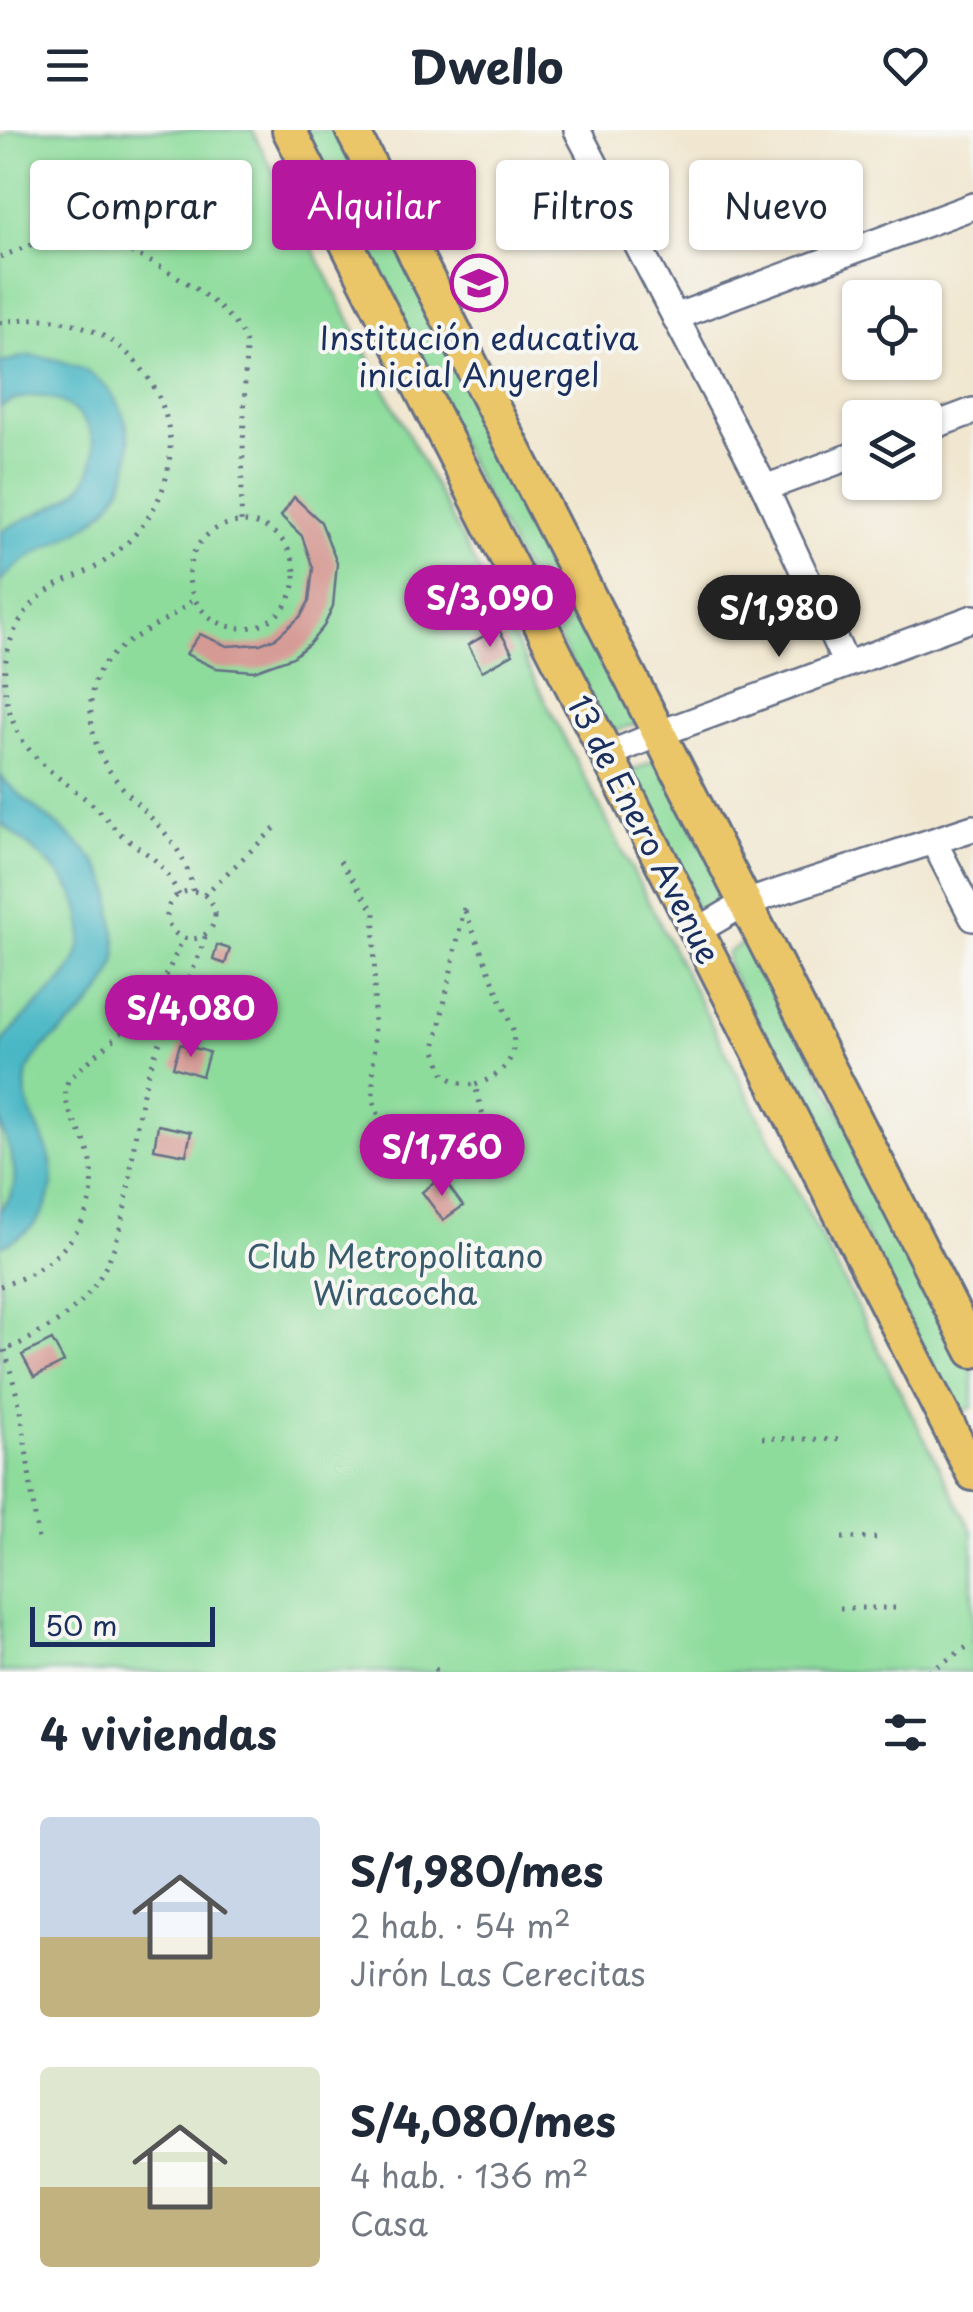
<!DOCTYPE html>
<html lang="es">
<meta charset="utf-8">
<style>
:root{--surface:#fff;--page:#f2f2f3;--text:#1f2937;--muted:#747a83;--accent:#b5179e}
body{margin:0;font-family:"Playpen Sans",sans-serif;background:var(--page);color:var(--text);height:100vh;display:flex;flex-direction:column;font-size:38px;white-space:nowrap}
*{box-sizing:border-box;margin:0}
p{font-size:32px;color:var(--muted)}
.icon{flex:none;width:55px;height:55px;fill:none;stroke:currentColor;stroke-width:2;stroke-linecap:round;stroke-linejoin:round}
.map{position:relative;height:1542px;overflow:hidden}
.drawer{display:flex;flex-direction:column;background:var(--surface);flex:1}
.drawer>*{flex:none}
.hud{position:absolute;left:30px;top:30px;width:915px;height:90px;display:flex;gap:20px}
.controls{position:absolute;left:842px;top:150px;display:grid;gap:20px}
.controls a{display:grid;place-items:center;width:100px;height:100px;border-radius:10px;background:var(--surface);box-shadow:0 2px 8px #0004;font-size:50px}
.scale{position:absolute;left:30px;bottom:25px;width:185px;box-sizing:border-box;padding-left:10px;border:5px solid #1b2f5e;border-top:0;font-size:28px;line-height:35px;white-space:nowrap;color:#1b2f5e;-webkit-text-stroke:8px #f6f6f2;paint-order:stroke}
.price{position:absolute;translate:-50% -85px;padding:0 22px;border-radius:35px;background:var(--accent);color:#fff;font-size:32px;line-height:65px;filter:drop-shadow(0 2px 5px #0008)}
.price::after{content:'';position:absolute;left:50%;top:60px;width:30px;height:22px;margin-left:-15px;background:inherit;clip-path:polygon(0 0,100% 0,50% 100%)}
.price.on{background:#222;color:#fff}
ul{padding:0;list-style:none}
li{display:flex;align-items:center;gap:30px;height:250px;padding:0 40px}
li span{display:grid;place-items:center;flex:none;width:280px;height:200px;border-radius:10px;color:#555}
li>.icon{margin-inline-start:auto}
span .icon{width:120px;height:120px;fill:#fffc;stroke-width:1}
li b{font-size:42px}
h2{display:flex;justify-content:space-between;align-items:center;height:120px;padding:0 40px;font-size:42px}
.tag{padding:0 35px;border-radius:10px;background:var(--surface);box-shadow:0 2px 8px #0004;font-size:35px;line-height:90px}
.tag.on{background:var(--accent);color:#fff}
header{display:flex;justify-content:space-between;align-items:center;height:130px;padding:0 40px;background:var(--surface);font-size:45px;font-weight:700}
.map>svg:first-child{display:block}
</style>
<header><svg class="icon" aria-label="menu" viewBox="0 0 24 24"><path d="M4 6h16M4 12h16M4 18h16"/></svg>Dwello<svg class="icon" aria-label="heart" viewBox="0 0 24 24"><path d="M12 20l-8-8c-3-5 5-10 8-4 3-6 11-1 8 4z"/></svg></header>
<div class="map">
<svg width="973" height="1542" viewBox="0 0 973 1542">
<rect width="100%" height="100%" fill="#f6f6f2"/>
<filter id="ink" filterUnits="userSpaceOnUse"><feTurbulence type="fractalNoise" baseFrequency=".01" numOctaves="2"/><feDisplacementMap in="SourceGraphic" scale="20" xChannelSelector="R" yChannelSelector="G"/><feConvolveMatrix kernelMatrix="1 2 1 2 8 2 1 2 1" color-interpolation-filters="sRGB"/></filter>
<filter id="wash" filterUnits="userSpaceOnUse"><feTurbulence type="fractalNoise" baseFrequency=".0048" numOctaves="4" result="noise"/><feDisplacementMap in="SourceGraphic" scale="40" xChannelSelector="R" yChannelSelector="G"/><feGaussianBlur stdDeviation="2.25" result="paint"/><feColorMatrix in="noise" values="0 0 0 0 0 0 0 0 0 0 0 0 0 0 0 0 0 1.4 0 .05"/><feComposite in="paint" operator="in"/></filter>
<g filter="url(#wash)">
<rect width="100%" height="100%" fill="#f1e7d0"/>
<g fill="#8ddc9b" stroke="#54867c" stroke-width="2.5">
<path d="M11,0H252L973,1403V1542H0V7Z"/>
<path d="M298,0H341L642,591L617,601L606,600Z"/>
<path d="M657,629L730,768L699,786L626,644Z"/>
<path d="M754,812L973,1243V1277L964,1281L953,1278L727,834V823L741,814Z"/>
</g>
<g fill="#4ab7c5" stroke="#327392" stroke-width="2.5">
<path d="M26,226C57,226 96,239 113,266C144,314 130,369 82,398C50,418 28,422 0,452V403C26,383 68,379 86,350C118,295 50,243 0,277V233Z"/>
<path d="M0,645C30,682 97,713 110,759C112,768 112,780 113,789C114,801 118,816 116,827C111,857 86,882 64,900C48,913 31,926 26,947C21,971 39,997 47,1019C63,1061 41,1102 0,1116V1079C27,1056 10,1023 1,995C0,982 0,933 0,919C2,912 8,905 13,900C41,866 84,847 82,796C81,749 31,720 0,692Z"/>
</g>
<g id="blocks">
<g fill="#d59a94">
<path d="M294,367L321,392L337,433L333,476L324,496L310,513L293,527L254,541L215,538L186,524L200,504L227,516L260,514L276,508L301,486L309,471L313,438L302,406L281,386Z"/>
<path d="M498,498L513,524L482,541L468,515Z"/>
<path d="M217,815L230,819L225,834L213,830Z"/>
<path d="M180,914L209,922L202,946L173,937Z"/>
<path d="M158,995L191,1002L186,1025L154,1019Z"/>
<path d="M442,1047L463,1076L443,1090L422,1062Z"/>
<path d="M52,1210L64,1232L34,1247L22,1225Z"/>
</g>
</g>
</g>
<g filter="url(#ink)">
<use href="#blocks" fill-opacity="0" stroke="#666f86" stroke-width="2.5"/>
<g fill="none" stroke-linecap="round" stroke-linejoin="round">
<g stroke="#666f86" stroke-width="30">
<g id="minor">
<path d="M577,0L765,358L846,534"/>
<path d="M675,187L973,76"/>
<path d="M925,299L973,281"/>
<path d="M765,358L860,323"/>
<path d="M607,625L658,604L973,488"/>
<path d="M934,712L973,788"/>
<path d="M697,801L745,773L973,698"/>
</g>
</g>
<g stroke="#666f86" stroke-width="38">
<g id="major">
<path d="M289,0L973,1344"/>
<path d="M352,0L973,1221"/>
</g>
</g>
<g stroke="#666f86" stroke-width="5" stroke-dasharray="2.5 8" stroke-linecap="butt">
<path d="M0,127C24,118 49,106 75,107C121,108 233,169 246,214L241,392"/>
<path d="M0,193C34,185 72,188 103,206C134,223 157,253 166,287C182,347 149,403 99,435C82,445 61,451 45,463C16,484 2,522 5,556C11,619 47,638 91,673C103,683 111,696 123,706C154,731 159,726 179,765"/>
<circle cx="242" cy="445" r="53"/>
<path d="M340,731L375,783L373,969L400,1048"/>
<path d="M193,761C180,680 86,666 91,572C92,554 98,538 112,525C136,502 169,492 194,469"/>
<circle cx="191" cy="785" r="24"/>
<path d="M204,765L275,698"/>
<path d="M464,778L435,918L445,946L459,953L475,955L488,1003"/>
<path d="M465,781L513,900C517,931 503,945 475,955"/>
<path d="M0,1156C58,1140 106,1086 89,1023C82,999 58,976 68,951C87,931 109,915 128,896C153,871 170,840 183,808"/>
<path d="M5,1220L21,1281L38,1410"/>
<path d="M0,1221C19,1216 38,1204 54,1194C145,1134 120,1027 150,938C166,892 192,851 206,804"/>
<path d="M762,1308L844,1310"/>
<path d="M842,1408H878"/>
<path d="M840,1478H903"/>
<path d="M435,1539L440,1542"/>
<path d="M929,1542L973,1513"/>
</g>
<use href="#minor" stroke="#fff" stroke-width="25"/>
<use href="#major" stroke="#ebc669" stroke-width="32"/>
</g>
</g>
<defs>
<g id="school-ring" transform="scale(2.875)"><circle r="9.5" fill="#f6f6f2" stroke="#b5179e" stroke-width="1.5"/><path d="M0-5L7-2L0 1L-7-2ZM-4 1L0 2.5L4 1V4Q0 6-4 4Z" fill="#b5179e"/></g>
</defs>
<g fill-rule="evenodd">
<use href="#school-ring" x="479" y="153"/>
</g>
<g text-anchor="middle" dominant-baseline="central" stroke-width="8" stroke-linejoin="round" paint-order="stroke">
<g font-size="32" fill="#1b2f5e" stroke="#f6f6f2">
<text x="479" y="207">Institución educativa<tspan x="479" dy="37">inicial Anyergel</tspan></text>
</g>
<g font-size="32" fill="#1b2f5e" stroke="#f6f6f2">
<text transform="translate(645 699) rotate(63)">13 de Enero Avenue</text>
</g>
<g font-size="32" fill="#385a6d" stroke="#f6f6f2">
<text x="395" y="1125">Club Metropolitano<tspan x="395" dy="37">Wiracocha</tspan></text>
</g>
</g>
</svg>
<div class="controls">
<a><svg class="icon" aria-label="locate" viewBox="0 0 24 24"><circle cx="12" cy="12" r="6"/><path d="M12 2v4M12 18v4M2 12h4M18 12h4"/></svg></a>
<a><svg class="icon" aria-label="layers" viewBox="0 0 24 24"><path d="M12 4l9 5-9 5-9-5zM3 14l9 5 9-5"/></svg></a>
</div>
<div class="scale">50 m</div>
<b class="price" style="left:490px;top:520px">S/3,090</b>
<b class="price on" style="left:779px;top:530px">S/1,980</b>
<b class="price" style="left:191px;top:930px">S/4,080</b>
<b class="price" style="left:442px;top:1069px">S/1,760</b>
<div class="hud">
<a class="tag">Comprar</a>
<a class="tag on">Alquilar</a>
<a class="tag">Filtros</a>
<a class="tag">Nuevo</a>
</div>
</div>
<section class="drawer">
<h2>4 viviendas<svg class="icon" aria-label="filters" viewBox="0 0 24 24"><path d="M4 7h16M4 17h16"/><circle cx="9" cy="7" r="2"/><circle cx="15" cy="17" r="2"/></svg></h2>
<ul>
<li><span style="background:linear-gradient(#c9d6e8 60%,#c2b280 0)"><svg class="icon" aria-label="home" viewBox="0 0 24 24"><path d="M3 11l9-7 9 7M6 9v11h12V9"/></svg></span><div><b>S/1,980/mes</b><p>2 hab. · 54 m²</p><p>Jirón Las Cerecitas</p></div></li>
<li><span style="background:linear-gradient(#dfe7d0 60%,#c2b280 0)"><svg class="icon" aria-label="home" viewBox="0 0 24 24"><path d="M3 11l9-7 9 7M6 9v11h12V9"/></svg></span><div><b>S/4,080/mes</b><p>4 hab. · 136 m²</p><p>Casa</p></div></li>
</ul>
</section>
